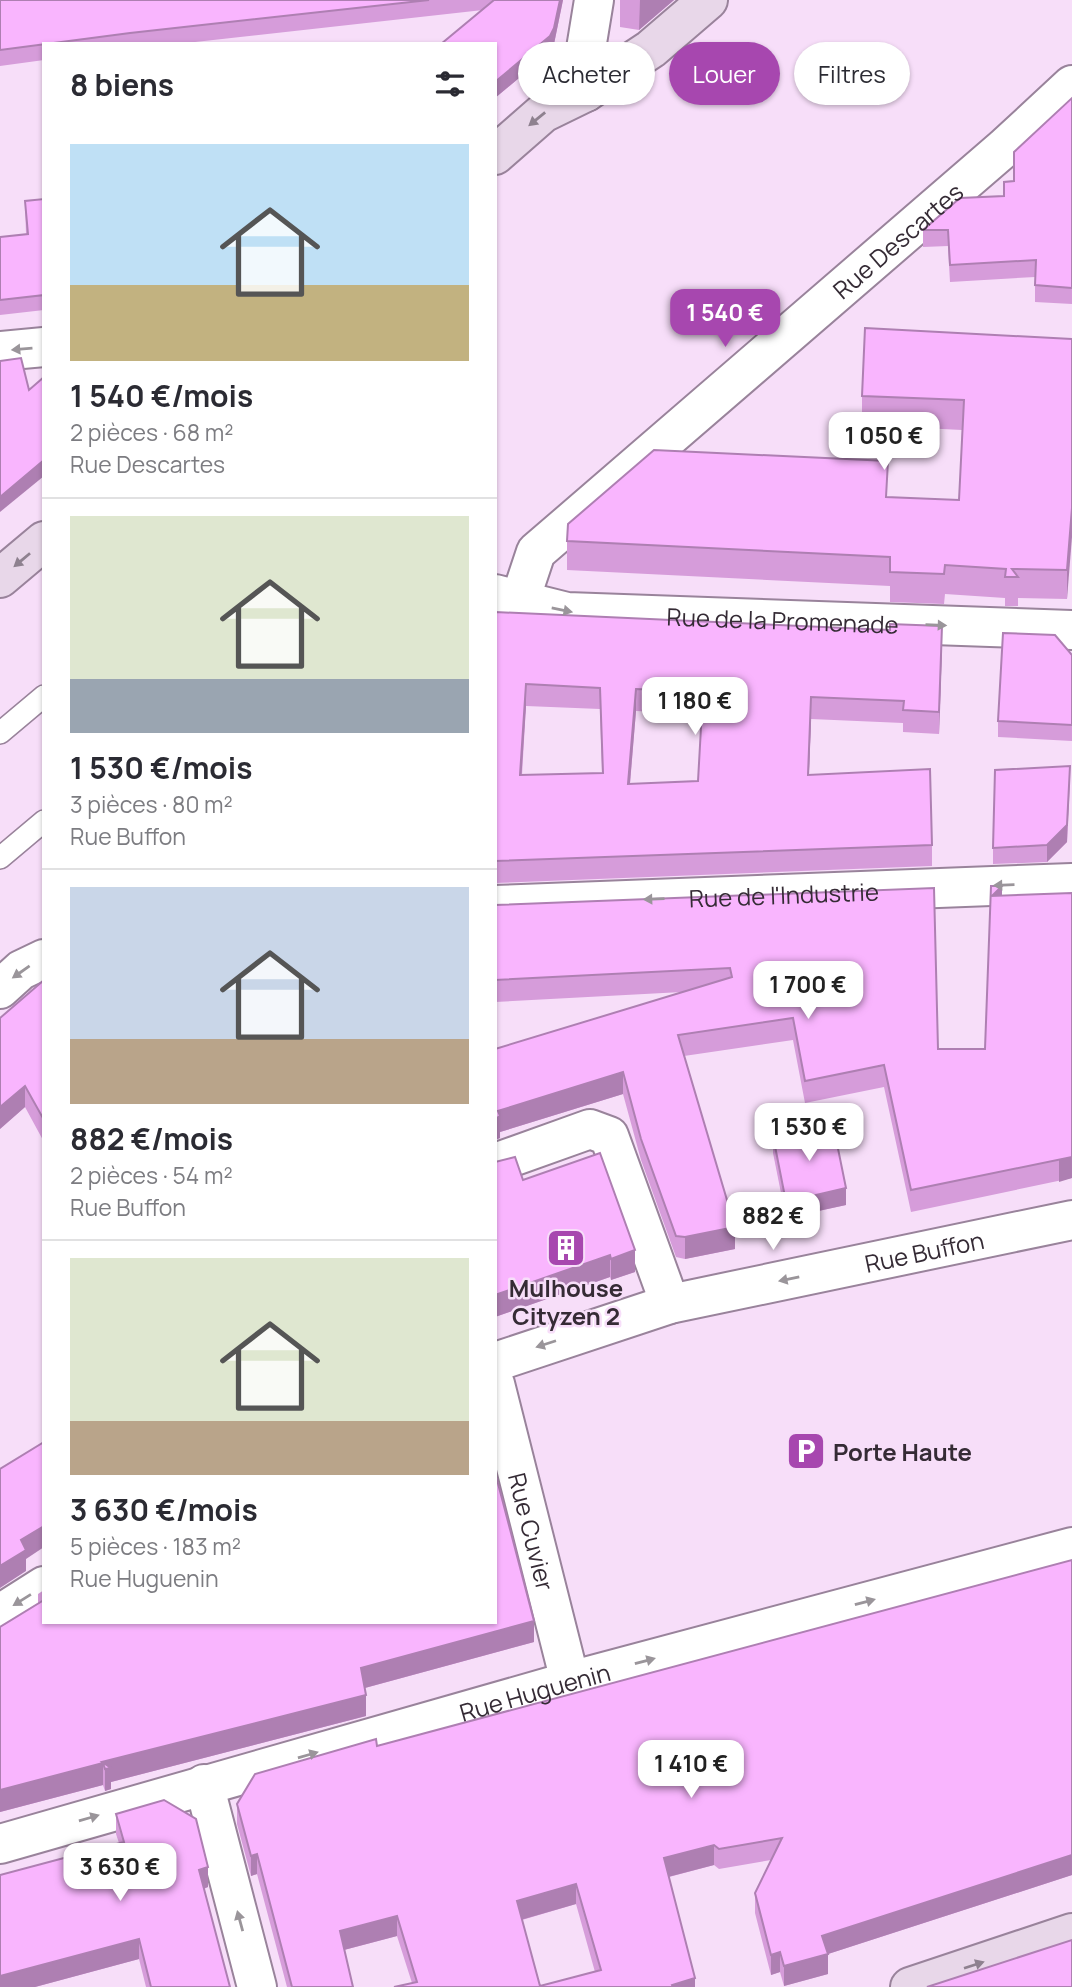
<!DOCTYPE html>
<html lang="fr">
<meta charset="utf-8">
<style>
:root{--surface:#fff;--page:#f2f2f3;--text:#2b2b33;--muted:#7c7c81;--line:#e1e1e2;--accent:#a747af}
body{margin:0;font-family:Manrope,sans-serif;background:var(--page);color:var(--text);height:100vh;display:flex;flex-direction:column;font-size:26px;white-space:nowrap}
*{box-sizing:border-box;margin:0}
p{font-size:23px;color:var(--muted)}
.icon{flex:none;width:38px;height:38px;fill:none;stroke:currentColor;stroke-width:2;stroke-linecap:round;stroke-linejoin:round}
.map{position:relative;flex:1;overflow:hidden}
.drawer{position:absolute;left:42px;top:42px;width:455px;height:1582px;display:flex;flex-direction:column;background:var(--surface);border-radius:0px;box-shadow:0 2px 5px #0004}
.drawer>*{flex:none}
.top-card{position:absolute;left:518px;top:42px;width:448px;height:63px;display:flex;gap:14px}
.price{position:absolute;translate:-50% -60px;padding:0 16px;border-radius:14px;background:#fff;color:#222;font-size:23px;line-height:46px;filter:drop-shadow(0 2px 4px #0008)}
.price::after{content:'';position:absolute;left:50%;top:42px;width:21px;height:16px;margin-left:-10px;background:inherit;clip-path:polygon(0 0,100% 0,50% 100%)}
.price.current{background:var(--accent);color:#fff}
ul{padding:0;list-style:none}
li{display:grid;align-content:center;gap:14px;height:371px;padding:0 28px}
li+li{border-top:2px solid var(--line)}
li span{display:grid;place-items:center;height:217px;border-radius:0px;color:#555}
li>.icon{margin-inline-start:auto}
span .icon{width:126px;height:126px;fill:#fffc;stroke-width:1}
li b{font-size:30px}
h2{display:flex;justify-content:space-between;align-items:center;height:84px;padding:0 28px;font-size:30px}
.tag{padding:0 24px;border-radius:32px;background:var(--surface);box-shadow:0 2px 5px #0004;font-size:24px;line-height:63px}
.tag.current{background:var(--accent);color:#fff}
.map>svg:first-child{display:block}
</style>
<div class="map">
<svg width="1072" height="1987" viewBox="0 0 1072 1987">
<rect width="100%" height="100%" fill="#f7def9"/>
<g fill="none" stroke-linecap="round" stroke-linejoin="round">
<g stroke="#99839b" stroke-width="24">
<g id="lane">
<path d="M0,733L44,696"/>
<path d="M0,858L44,821"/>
</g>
</g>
<g stroke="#99839b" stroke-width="42">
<g id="street">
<path d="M586,92L584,61L594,0"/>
<path d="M0,351L44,347"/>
<path id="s1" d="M495,594L567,612L1072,630"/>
<path id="s2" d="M520,600L536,552L1004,148L1072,85"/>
<path id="s3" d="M495,905L1072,883"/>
<path d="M0,989L21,970L44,959"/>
<path d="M495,1163L590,1129L609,1136L670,1304"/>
<path id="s4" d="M495,1362L670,1304L1072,1220"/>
<path id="s5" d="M495,1384L570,1681"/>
<path d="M0,1614L44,1586"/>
<path d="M204,1784L257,1987"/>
<path id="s6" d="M0,1844L570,1681L1072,1547"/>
</g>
</g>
<g stroke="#99839b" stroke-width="42">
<g id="secondary">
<path d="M495,155L543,113L586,92L651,49L708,0"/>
<path d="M0,578L44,541"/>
<path d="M910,1987L1072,1933"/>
</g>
</g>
<use href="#lane" stroke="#fff" stroke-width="21"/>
<use href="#street" stroke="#fff" stroke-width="38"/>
<use href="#secondary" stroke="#e8d7e9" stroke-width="38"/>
</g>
<g fill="#d69cda" fill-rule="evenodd">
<path d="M0,0H563L554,44L550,52L495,98V44L483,10L177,44H44V60L0,66Z"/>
<path d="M620,0H674L639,30L620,27Z"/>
<path d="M1072,98V304L1035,302V277L950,282L948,246L923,247V230L1004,196Z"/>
<path d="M44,199V310L0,315V237L26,234L25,201Z"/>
<path d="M1072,339L1067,599L1018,598V606H1005V598L945,594L944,604L890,602V586L567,570V541L888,497L959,500L962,430L862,425V396Z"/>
<path d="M495,612L942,647L939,734L903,732V723L811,719L809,775L932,845V866L495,883ZM526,706L600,709L602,773L522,775ZM636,711L702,714L698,781L630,784Z"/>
<path d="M1072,655V741L998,737V721Z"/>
<path d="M1070,782L1067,842L1047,862L993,864V848Z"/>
<path d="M934,888L938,1049H985L1002,896L1072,893V1178L911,1212L884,1087L805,1103L793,1040L684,1056L735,1249L685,1259L676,1257L641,1160L623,1094L500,1132V1138L495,1140V1049L682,992L495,1002V905Z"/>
<path d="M44,980V1142L25,1107L0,1129Z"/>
<path d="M773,1136L846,1205L786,1218L773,1153Z"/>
<path d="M495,1162L523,1180L635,1272L611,1280L610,1277L495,1317Z"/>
<path d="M495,1472L534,1621V1642L365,1688L366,1695V1716L111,1782V1789L105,1791L103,1785L0,1812V1627L38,1603V1594L44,1590V1622H495Z"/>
<path d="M1072,1560V1875L828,1954V1974L784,1986L780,1972L771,1975L755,1913V1893L771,1860L719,1869L714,1865L669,1877L695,1987H394L412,1983L397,1936L344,1950L353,1987H287L257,1874L251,1876L237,1824V1804L377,1746ZM576,1904L595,1972L540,1986L522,1920Z"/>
<path d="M116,1814L208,1887L204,1889L230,1987H146L139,1959L35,1987H0L119,1843L116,1834Z"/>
</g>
<g fill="#ae7fb2">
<path d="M560,0H563L554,44L550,52L495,98V82Z"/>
<path d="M640,0H674L639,30Z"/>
<path d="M44,460V476L0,512V497Z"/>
<path d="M1072,508V537L1067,599V570Z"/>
<path d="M942,626V647L939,734V712Z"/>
<path d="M526,684V706L520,797V775Z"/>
<path d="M636,689V711L628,806V784Z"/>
<path d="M811,697V719L808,796V775Z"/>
<path d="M1070,766L1067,842L1047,862V845Z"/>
<path d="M1002,886V908L992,896Z"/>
<path d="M623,1072V1094L500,1132V1138L495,1140V1119L498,1111Z"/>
<path d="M25,1086V1107L0,1129V1107Z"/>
<path d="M1072,1157V1178L1059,1182V1160Z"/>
<path d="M846,1188V1205L786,1218V1202Z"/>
<path d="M735,1227V1249L685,1259V1237Z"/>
<path d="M635,1250V1272L611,1280V1259Z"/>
<path d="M610,1255V1277L495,1317V1295Z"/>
<path d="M44,1526V1547L26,1559V1571L0,1588V1566L21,1540Z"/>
<path d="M534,1621V1642L361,1689V1668Z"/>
<path d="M366,1695V1716L111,1782V1789L105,1791V1769L103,1763V1785L0,1812V1790L102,1762Z"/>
<path d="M714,1845V1865L664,1878V1858Z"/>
<path d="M257,1854V1874L251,1876V1856Z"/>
<path d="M1072,1855V1875L828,1954V1974L784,1986V1966L822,1936Z"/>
<path d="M208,1867V1887L199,1890V1870Z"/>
<path d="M576,1884V1904L517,1921V1901Z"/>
<path d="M397,1916V1936L340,1951V1931Z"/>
<path d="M139,1939V1959L35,1987H0V1976Z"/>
<path d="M780,1952V1972L771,1975V1955Z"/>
<path d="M695,1978V1987H672V1985Z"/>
</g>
<g fill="#f9b5fe" stroke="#ae7fb2" stroke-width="2" fill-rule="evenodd">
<path d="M0,0H429L130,33L0,50Z"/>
<path d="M494,0H560L554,28L550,36L495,82V44H441Z"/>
<path d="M1072,98V288L1035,285L1036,260L950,265L948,230H923L960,198L1004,196V182L1014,181V152Z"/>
<path d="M44,199V295L0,300V237L28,234L25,201Z"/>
<path d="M865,328L1072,339V508L1067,570L1012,569L1018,577H1005L1006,569L945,565L944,574L890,572V557L567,541L568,524L654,450L888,461L886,497L959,500L964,400L862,396Z"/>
<path d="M21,358L29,390L44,377V460L0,497V361Z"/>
<path d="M495,612L890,630V624L942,626L939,712L903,710L904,701L811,697L808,775L930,769L932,845L495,861ZM526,684L600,688L603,773L520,775ZM636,689L703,692L698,781L628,784Z"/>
<path d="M1003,633L1055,635L1072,655V725L998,721Z"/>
<path d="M1070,766L1067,825L1047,845L993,848L995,770Z"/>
<path d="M991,886H1002L992,896L1072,893V1157L911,1190L884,1065L805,1081L793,1018L678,1035L735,1227L685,1237L676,1236L641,1139L623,1072L498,1111L500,1116L495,1119V1049L732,977L730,968L495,980V905L934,888L938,1049H985Z"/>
<path d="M44,980V1120L25,1086L0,1107V1018Z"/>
<path d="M833,1124L846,1188L786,1202L773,1136Z"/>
<path d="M600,1153L635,1250L611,1259L610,1255L495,1295V1162L515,1157L523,1180Z"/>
<path d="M44,1442V1526L21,1540L26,1550L0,1566V1469Z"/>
<path d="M495,1472L534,1621L361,1668L366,1695L102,1762L111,1768L105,1769L103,1763L0,1790V1627L44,1600V1622H495Z"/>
<path d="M1072,1560V1855L822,1936L828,1954L784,1966L780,1952L771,1955L755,1893L782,1838L719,1849L714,1845L664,1858L695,1978L672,1985L673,1987H394L417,1982L397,1916L340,1931L353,1987H292L257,1854L251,1856L237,1804L255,1774L376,1739L377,1746ZM576,1884L601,1970L540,1986L517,1901Z"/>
<path d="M164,1800L196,1819L208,1867L199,1870L230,1987H151L139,1939L0,1976V1875L124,1842L116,1814Z"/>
<path d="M1072,1940V1987H927Z"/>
</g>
<defs><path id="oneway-solid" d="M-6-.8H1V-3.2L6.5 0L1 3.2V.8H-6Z" transform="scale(1.75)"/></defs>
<g fill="#8e818f">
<use href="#oneway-solid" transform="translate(537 119) rotate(141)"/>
<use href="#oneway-solid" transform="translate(22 560) rotate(140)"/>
<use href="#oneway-solid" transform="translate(974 1965) rotate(-18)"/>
</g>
<g fill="#9a959a">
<use href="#oneway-solid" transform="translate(22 349) rotate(175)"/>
<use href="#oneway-solid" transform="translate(562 610) rotate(11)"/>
<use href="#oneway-solid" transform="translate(936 625) rotate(2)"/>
<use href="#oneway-solid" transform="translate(1004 885) rotate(178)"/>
<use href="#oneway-solid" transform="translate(654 899) rotate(178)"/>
<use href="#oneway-solid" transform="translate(21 972) rotate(145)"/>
<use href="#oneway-solid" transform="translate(789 1279) rotate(168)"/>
<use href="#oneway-solid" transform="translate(546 1344) rotate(162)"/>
<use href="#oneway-solid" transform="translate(22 1600) rotate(148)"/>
<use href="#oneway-solid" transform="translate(865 1602) rotate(-15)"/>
<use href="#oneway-solid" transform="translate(645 1661) rotate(-15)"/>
<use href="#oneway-solid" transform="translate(308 1755) rotate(-16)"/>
<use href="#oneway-solid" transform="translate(89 1818) rotate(-16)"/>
<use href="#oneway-solid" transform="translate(240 1921) rotate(-105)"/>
</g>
<defs>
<g id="building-square" transform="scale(2.0125)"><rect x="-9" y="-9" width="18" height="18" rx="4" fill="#a747af" stroke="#f7def9"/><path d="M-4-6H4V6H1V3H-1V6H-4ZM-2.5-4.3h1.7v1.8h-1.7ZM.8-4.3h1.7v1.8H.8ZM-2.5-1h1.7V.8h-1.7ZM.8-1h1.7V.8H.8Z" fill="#fff"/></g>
<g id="parking-square" transform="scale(2.0125)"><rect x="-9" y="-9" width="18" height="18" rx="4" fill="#a747af" stroke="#f7def9"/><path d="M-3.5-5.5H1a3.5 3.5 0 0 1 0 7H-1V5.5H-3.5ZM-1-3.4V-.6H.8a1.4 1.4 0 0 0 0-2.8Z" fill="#fff"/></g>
</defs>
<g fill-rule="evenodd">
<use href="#building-square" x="566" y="1248"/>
<use href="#parking-square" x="806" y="1451"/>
</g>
<g text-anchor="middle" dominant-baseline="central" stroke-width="5" stroke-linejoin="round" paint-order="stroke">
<g font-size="24" fill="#352b35" stroke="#f7def9">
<text stroke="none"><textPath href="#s2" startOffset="528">Rue Descartes</textPath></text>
<text stroke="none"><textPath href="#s1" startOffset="290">Rue de la Promenade</textPath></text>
<text stroke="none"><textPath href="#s3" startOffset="289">Rue de l'Industrie</textPath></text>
<text stroke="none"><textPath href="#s4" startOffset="444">Rue Buffon</textPath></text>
<text stroke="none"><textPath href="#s5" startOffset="152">Rue Cuvier</textPath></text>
<text stroke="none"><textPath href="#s6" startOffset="556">Rue Huguenin</textPath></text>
</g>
<g font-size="24" font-weight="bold" fill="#352b35" stroke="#f7def9">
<text x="566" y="1287">Mulhouse<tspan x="566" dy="28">Cityzen 2</tspan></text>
<text x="833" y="1451" text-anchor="start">Porte Haute</text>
</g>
</g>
</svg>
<b class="price current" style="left:725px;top:349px">1 540 €</b>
<b class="price" style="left:884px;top:472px">1 050 €</b>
<b class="price" style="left:695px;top:737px">1 180 €</b>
<b class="price" style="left:808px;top:1021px">1 700 €</b>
<b class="price" style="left:809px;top:1163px">1 530 €</b>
<b class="price" style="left:773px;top:1252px">882 €</b>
<b class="price" style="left:691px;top:1800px">1 410 €</b>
<b class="price" style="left:120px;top:1903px">3 630 €</b>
<div class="top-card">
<a class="tag">Acheter</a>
<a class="tag current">Louer</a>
<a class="tag">Filtres</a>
</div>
<section class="drawer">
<h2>8 biens<svg class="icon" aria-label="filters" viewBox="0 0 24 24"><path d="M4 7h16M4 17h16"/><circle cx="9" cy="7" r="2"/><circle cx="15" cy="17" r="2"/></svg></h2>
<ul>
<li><span style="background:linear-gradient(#bfe0f5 65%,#c2b280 0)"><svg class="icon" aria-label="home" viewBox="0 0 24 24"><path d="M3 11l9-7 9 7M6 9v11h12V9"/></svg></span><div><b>1 540 €/mois</b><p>2 pièces · 68 m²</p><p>Rue Descartes</p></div></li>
<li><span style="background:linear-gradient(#dfe7d0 75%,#9aa5b1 0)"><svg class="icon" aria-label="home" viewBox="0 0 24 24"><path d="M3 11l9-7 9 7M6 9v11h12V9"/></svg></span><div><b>1 530 €/mois</b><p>3 pièces · 80 m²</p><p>Rue Buffon</p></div></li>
<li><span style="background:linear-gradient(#c9d6e8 70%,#b9a48a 0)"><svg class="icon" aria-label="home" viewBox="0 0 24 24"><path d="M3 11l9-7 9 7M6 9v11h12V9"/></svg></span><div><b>882 €/mois</b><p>2 pièces · 54 m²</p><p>Rue Buffon</p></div></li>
<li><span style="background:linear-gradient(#dfe7d0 75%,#b9a48a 0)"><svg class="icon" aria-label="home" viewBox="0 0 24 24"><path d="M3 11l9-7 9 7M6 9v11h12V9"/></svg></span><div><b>3 630 €/mois</b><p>5 pièces · 183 m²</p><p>Rue Huguenin</p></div></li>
</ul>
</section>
</div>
